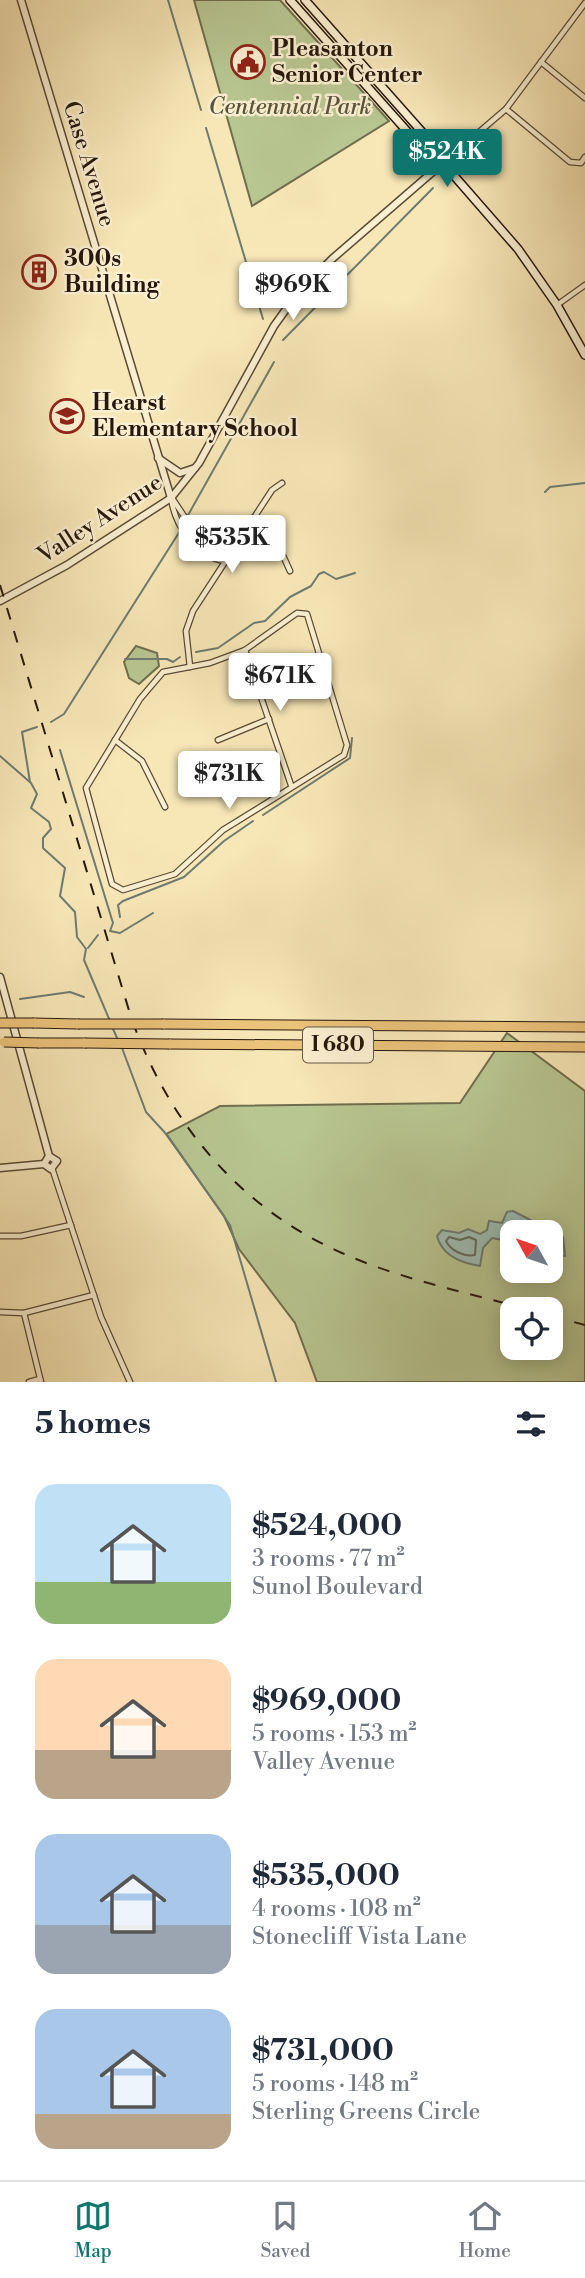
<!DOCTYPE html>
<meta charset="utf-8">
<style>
:root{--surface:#fff;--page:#f2f2f3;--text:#1f2937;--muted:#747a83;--line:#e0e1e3;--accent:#0f766e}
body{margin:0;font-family:"Libre Bodoni",serif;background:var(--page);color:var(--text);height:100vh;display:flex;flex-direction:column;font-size:26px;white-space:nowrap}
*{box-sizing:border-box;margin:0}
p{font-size:23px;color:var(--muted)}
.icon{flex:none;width:38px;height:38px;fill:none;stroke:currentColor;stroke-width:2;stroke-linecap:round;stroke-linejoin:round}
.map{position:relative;height:1382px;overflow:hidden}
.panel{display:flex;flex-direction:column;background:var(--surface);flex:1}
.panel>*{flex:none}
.needle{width:46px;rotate:310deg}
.buttons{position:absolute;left:500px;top:1220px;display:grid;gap:14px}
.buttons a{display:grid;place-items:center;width:63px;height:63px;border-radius:14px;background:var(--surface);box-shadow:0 4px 18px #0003;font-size:35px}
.price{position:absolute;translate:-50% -60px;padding:0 16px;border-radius:7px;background:#fff;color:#222;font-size:23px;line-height:46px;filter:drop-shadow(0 2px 4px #0008)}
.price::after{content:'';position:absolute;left:50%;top:42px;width:21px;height:16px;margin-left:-10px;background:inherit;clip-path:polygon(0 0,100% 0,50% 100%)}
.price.active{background:var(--accent);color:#fff}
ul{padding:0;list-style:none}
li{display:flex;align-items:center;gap:21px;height:175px;padding:0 35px}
li span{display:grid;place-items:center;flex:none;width:196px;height:140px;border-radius:21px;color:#555}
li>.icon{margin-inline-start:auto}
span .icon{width:84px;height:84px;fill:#fffc;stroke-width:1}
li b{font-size:30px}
h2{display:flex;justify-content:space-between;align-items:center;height:84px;padding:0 35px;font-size:30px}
.dock{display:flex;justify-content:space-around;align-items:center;height:98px;border-top:2px solid var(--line);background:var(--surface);font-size:19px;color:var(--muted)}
.dock a{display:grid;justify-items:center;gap:4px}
.dock .active{color:var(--accent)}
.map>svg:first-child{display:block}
</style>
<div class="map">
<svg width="585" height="1382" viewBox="0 0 585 1382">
<rect width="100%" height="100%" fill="#f7e6b6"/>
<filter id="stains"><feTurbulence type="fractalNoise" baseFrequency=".00286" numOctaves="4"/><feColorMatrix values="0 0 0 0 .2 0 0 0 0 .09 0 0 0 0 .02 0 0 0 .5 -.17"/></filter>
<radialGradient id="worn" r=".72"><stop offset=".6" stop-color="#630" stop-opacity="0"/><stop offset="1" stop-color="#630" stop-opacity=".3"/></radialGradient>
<g fill="#b8c691" stroke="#6f6e4e" stroke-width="2" fill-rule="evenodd">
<path d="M194,0H280L389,121L252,206Z"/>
<path d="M136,646L157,653L159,666L139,684L129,678L124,662Z"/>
<path d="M507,1033L585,1091V1382H317L295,1323L239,1249L224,1216L166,1134L220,1106L460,1103ZM513,1232H551V1270H513ZM513,1309H551V1348H513Z"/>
</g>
<path fill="#9ebeb4" stroke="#6e7b71" stroke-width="2" d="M513,1211L563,1237L565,1256L551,1255V1232H513V1242L492,1238L483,1248L480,1266C461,1263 442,1256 437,1236L442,1230L459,1233L468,1229L480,1234L487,1230L489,1221L502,1223L507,1212Z"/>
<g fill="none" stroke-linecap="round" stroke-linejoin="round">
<path stroke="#626a60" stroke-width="2" d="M449,1237L460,1240L469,1237L476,1240L475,1255C464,1257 451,1251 446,1241Z"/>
<g stroke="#6e7b71" stroke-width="2">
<path d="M168,0L201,110"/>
<path d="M206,128L263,319"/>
<path d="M283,340L433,188"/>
<path d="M545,492L550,487L585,483"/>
<path d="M187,517L274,362"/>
<path d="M196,652L218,648L254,623L265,621L290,597L311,586L319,574L324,572L336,579L355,573"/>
<path d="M125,659H167L173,662L180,657"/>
<path d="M51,722L64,714L180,531"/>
<path d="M60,750L113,923L110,931L120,933L153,913"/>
<path d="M0,756L31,783L37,794L31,808L49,822L51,829L43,838V848L65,868L60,896L75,912L77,937L86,949L84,960L110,1021"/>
<path d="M30,782L22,732L37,727"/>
<path d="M263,815L350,758L352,738"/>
<path d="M120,917L118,905L123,901L184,877L224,841L253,821"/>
<path d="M88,948L98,935"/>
<path d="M20,999L70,992L84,997"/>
<path d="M113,1029L118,1040"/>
<path d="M122,1048L146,1112L168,1136L230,1225L276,1382"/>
</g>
<g stroke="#5a4b36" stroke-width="7">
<g id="minor">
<path d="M541,62L585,98"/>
<path d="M506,109L570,162L581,163L585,157"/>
<path d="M443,163L506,109L585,3"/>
<path d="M557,305L585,285"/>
<path d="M171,498C175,526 196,557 225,561"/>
<path d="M172,498L198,537L224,560"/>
<path d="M253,518L274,536L290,571"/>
<path d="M297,613L307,614L347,745L344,755L223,830L175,874L123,890L112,884L86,788L140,699L163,672L210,663L245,650Z"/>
<path d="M245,650L291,785"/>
<path d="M190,667L186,631L193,611L272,490L282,483"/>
<path d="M115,740L142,761L165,807"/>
<path d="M218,740L269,719"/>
<path d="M52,1168L101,1317L130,1382"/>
<path d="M0,1236H21L71,1225"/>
<path d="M0,1312L24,1313L94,1295"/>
<path d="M24,1313L41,1382"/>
<path d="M29,1382L40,1379"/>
</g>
</g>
<g stroke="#5a4b36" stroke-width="9">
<g id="tertiary">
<path d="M21,0L171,498"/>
<path d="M158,458L180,473L195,468"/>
<path d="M0,601L67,565L171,498L199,463L274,326L297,294L332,259L443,163"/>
<path d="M0,977L49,1156L57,1161L51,1169L44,1164L49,1156"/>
<path d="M0,1168L44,1164"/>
</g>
</g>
<g stroke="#26170c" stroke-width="10">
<g id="secondary">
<path d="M290,0L430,157L443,163L518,249L557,305L585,355"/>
<path d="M305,0L438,150L443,163"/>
</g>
</g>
<g stroke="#26170c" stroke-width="11">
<g id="motorway">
<path d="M34,1023L78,1024"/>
<path d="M163,1024L585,1027"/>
<path d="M39,1043H85"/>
<path d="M169,1044L585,1047"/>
</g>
</g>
<use href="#minor" stroke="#faefd0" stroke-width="4.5"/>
<use href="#tertiary" stroke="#faefd0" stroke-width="6"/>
<use href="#secondary" stroke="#faefd0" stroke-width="7"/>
<use href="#motorway" stroke="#ecc37b" stroke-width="9"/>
<g stroke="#26170c" stroke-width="2" stroke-dasharray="12 12" stroke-linecap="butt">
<path d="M0,585L131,1017C168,1122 239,1208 342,1253C400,1279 465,1292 526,1309"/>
<path d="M551,1316L585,1325"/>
</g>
<g stroke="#26170c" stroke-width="11" stroke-linecap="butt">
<g id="motorway-bridge">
<path d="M0,1023H34"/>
<path d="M78,1024H163"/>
<path d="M4,1042L39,1043"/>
<path d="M85,1043L169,1044"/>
</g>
</g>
<use href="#motorway-bridge" stroke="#ecc37b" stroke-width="9"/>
</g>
<defs>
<g id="civic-ring" transform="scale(1.75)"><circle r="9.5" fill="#faefd0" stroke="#8f2418" stroke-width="1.5"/><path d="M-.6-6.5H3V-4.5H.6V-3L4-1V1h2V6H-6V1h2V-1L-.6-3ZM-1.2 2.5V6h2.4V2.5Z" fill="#8f2418"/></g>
<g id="building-ring" transform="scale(1.75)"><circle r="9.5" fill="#faefd0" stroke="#8f2418" stroke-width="1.5"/><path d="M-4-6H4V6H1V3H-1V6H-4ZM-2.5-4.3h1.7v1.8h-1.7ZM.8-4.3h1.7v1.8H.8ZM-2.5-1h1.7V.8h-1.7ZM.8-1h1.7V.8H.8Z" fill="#8f2418"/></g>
<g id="school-ring" transform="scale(1.75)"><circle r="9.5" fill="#faefd0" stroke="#8f2418" stroke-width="1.5"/><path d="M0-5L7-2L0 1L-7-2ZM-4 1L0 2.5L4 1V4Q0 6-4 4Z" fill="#8f2418"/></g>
</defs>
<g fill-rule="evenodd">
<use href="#civic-ring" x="248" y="62"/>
<use href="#building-ring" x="39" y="272"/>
<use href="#school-ring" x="67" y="416"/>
</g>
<g text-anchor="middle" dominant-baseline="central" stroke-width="5" stroke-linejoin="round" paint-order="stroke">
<rect fill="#faefd0" stroke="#665847" stroke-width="2" x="303" y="1027.5" width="70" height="35" rx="5"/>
<g font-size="21" font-weight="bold" fill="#26170c">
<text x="338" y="1045">I 680</text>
</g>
<g font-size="23" font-weight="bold" fill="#26170c" stroke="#faefd0" text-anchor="start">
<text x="272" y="49">Pleasanton<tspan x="272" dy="26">Senior Center</tspan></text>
<text x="64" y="259">300s<tspan x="64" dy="26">Building</tspan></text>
<text x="92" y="403">Hearst<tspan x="92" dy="26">Elementary School</tspan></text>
</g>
<g font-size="23" font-style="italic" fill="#59543b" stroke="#faefd0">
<text x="290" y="107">Centennial Park</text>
</g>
<g font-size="23" fill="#26170c" stroke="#faefd0">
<text transform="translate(89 164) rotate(73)">Case Avenue</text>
<text transform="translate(100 519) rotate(-33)">Valley Avenue</text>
</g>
</g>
<rect width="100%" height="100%" filter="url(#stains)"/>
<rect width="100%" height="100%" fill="url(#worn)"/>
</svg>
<div class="buttons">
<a><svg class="needle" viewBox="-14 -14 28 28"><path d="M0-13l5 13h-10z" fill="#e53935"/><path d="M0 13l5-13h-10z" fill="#747a83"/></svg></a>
<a><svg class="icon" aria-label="locate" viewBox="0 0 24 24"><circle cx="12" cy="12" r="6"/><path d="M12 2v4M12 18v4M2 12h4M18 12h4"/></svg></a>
</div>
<b class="price active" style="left:447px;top:189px">$524K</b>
<b class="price" style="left:293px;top:322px">$969K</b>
<b class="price" style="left:232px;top:575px">$535K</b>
<b class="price" style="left:280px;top:713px">$671K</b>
<b class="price" style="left:229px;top:811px">$731K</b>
</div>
<section class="panel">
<h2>5 homes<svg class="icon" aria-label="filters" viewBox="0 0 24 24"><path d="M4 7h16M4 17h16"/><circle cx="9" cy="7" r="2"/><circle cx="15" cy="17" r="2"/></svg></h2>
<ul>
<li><span style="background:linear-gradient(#bfe0f5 70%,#8fb573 0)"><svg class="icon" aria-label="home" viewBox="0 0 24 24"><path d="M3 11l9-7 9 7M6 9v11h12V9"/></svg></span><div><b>$524,000</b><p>3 rooms · 77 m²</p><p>Sunol Boulevard</p></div></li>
<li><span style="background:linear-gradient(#ffd9b3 65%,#b9a48a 0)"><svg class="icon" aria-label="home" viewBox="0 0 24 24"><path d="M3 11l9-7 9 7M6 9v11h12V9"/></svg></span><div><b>$969,000</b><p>5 rooms · 153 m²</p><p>Valley Avenue</p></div></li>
<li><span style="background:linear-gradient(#a9c7e8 65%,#9aa5b1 0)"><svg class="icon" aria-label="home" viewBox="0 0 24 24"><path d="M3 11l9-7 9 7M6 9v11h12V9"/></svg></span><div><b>$535,000</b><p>4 rooms · 108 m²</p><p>Stonecliff Vista Lane</p></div></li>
<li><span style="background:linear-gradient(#a9c7e8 75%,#b9a48a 0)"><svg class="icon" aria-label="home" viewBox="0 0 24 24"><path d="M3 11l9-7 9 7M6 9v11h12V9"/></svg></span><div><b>$731,000</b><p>5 rooms · 148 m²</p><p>Sterling Greens Circle</p></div></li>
</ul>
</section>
<nav class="dock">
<a class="active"><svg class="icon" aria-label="map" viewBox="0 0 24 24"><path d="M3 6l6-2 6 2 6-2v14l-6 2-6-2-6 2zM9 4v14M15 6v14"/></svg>Map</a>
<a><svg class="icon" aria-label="saved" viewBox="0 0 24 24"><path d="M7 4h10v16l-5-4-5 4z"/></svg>Saved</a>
<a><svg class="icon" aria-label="home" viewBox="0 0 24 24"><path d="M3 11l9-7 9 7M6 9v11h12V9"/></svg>Home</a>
</nav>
